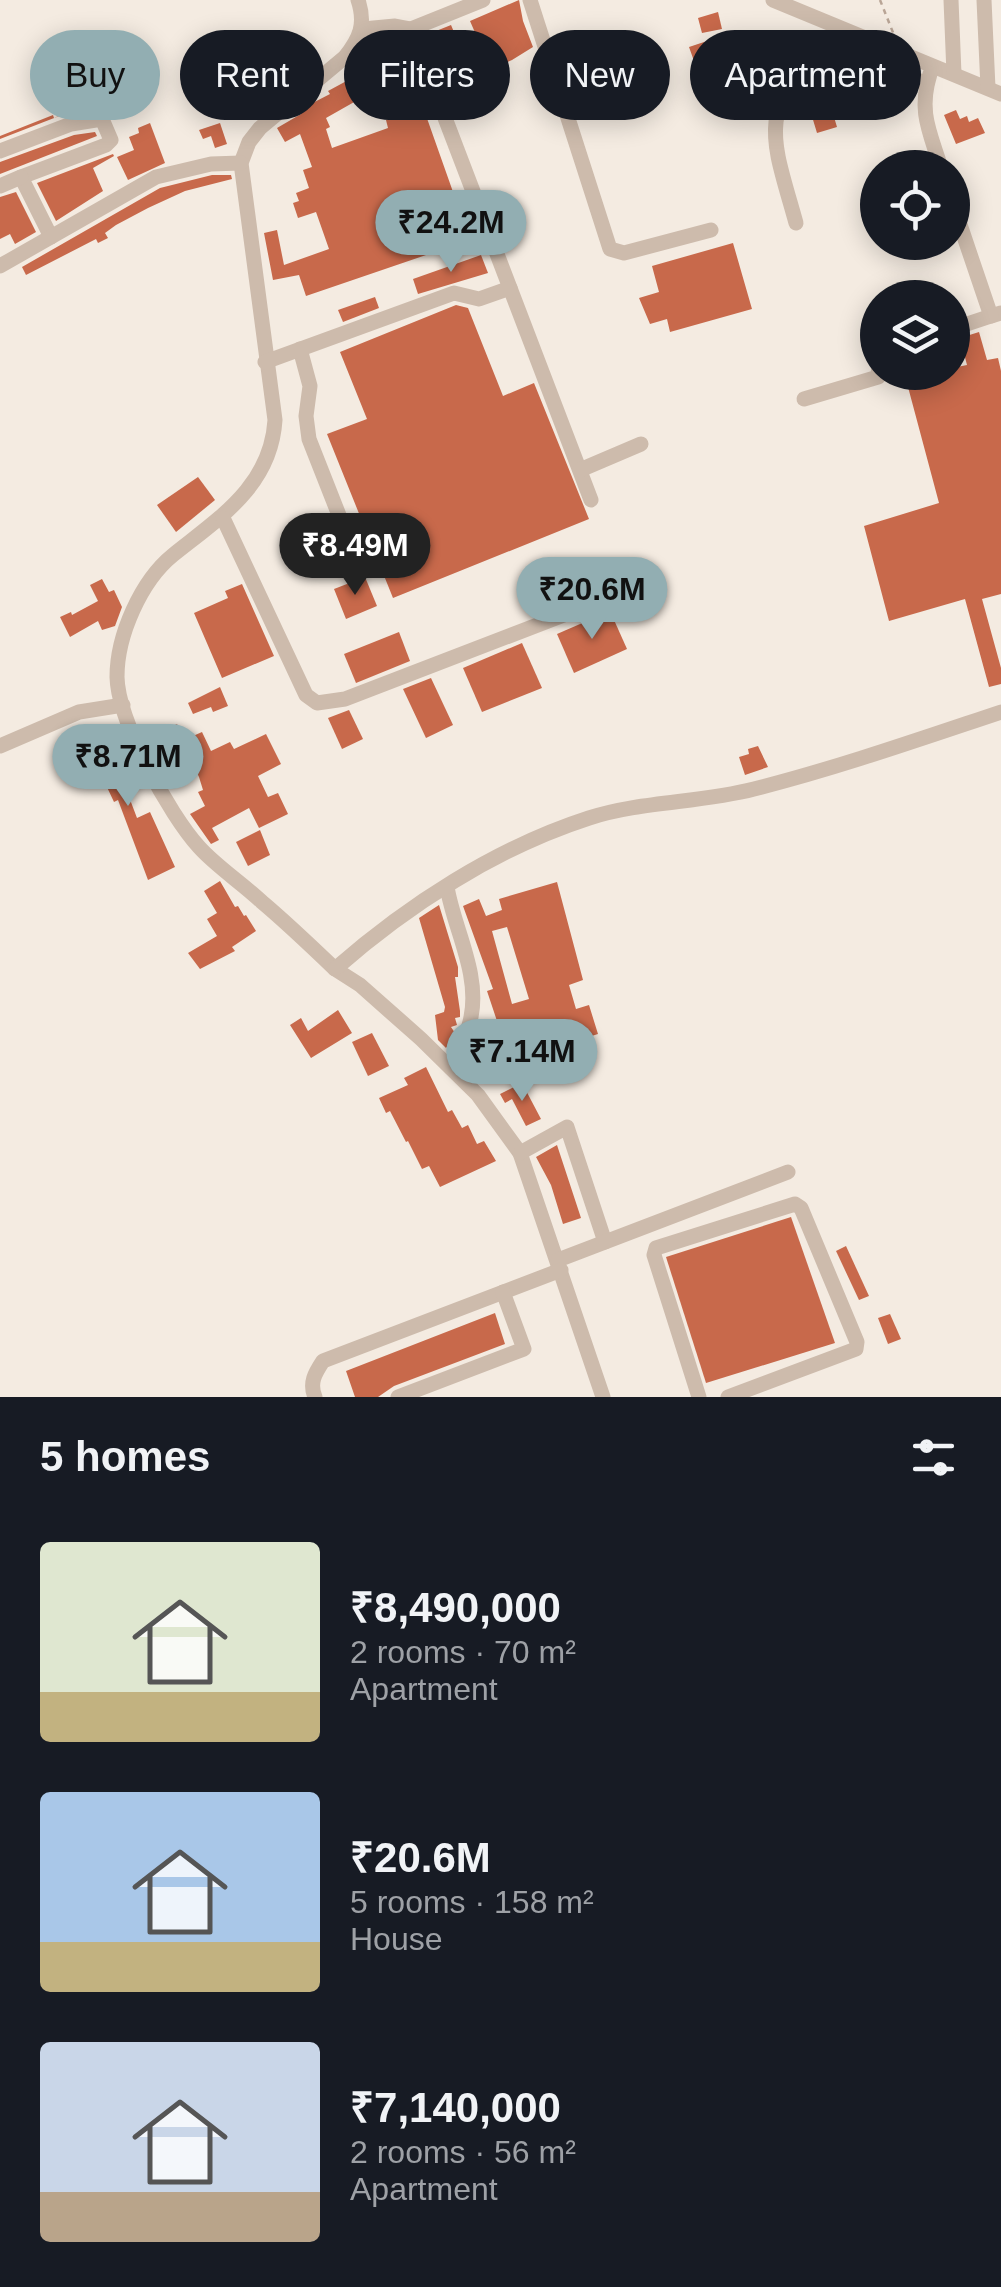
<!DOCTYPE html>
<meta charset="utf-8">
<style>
:root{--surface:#171b24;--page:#20242c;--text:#f1f3f6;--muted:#9ea1a6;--accent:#92aeb2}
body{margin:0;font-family:Helvetica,sans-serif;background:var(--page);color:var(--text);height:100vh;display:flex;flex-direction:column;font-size:38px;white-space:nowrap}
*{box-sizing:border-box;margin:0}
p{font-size:32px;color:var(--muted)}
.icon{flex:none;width:55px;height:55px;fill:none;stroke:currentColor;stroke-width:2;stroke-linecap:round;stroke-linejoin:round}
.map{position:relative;height:1397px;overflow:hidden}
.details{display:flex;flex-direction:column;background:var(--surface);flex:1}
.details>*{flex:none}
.hud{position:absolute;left:30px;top:30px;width:942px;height:90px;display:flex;gap:20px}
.fabs{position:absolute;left:860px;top:150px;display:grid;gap:20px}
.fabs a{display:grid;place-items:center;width:110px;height:110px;border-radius:50%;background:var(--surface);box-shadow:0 5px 25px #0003;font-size:50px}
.price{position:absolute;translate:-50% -85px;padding:0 22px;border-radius:35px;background:var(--accent);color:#111;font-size:32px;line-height:65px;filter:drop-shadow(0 2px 5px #0008)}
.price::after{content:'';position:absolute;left:50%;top:60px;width:30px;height:22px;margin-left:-15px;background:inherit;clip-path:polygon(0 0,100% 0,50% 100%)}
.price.on{background:#222;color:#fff}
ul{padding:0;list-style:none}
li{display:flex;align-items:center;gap:30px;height:250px;padding:0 40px}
li span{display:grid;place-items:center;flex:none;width:280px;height:200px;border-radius:10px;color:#555}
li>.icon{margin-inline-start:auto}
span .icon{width:120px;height:120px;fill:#fffc;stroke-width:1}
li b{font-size:42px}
h2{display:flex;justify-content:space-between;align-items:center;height:120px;padding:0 40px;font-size:42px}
.tag{padding:0 35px;border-radius:45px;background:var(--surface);box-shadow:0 5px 25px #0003;font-size:35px;line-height:90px}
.tag.on{background:var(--accent);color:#111}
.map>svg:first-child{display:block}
</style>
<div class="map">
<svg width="1001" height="1397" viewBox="0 0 1001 1397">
<rect width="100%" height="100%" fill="#f4ebe1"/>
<g fill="#c8694b" fill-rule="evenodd">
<path d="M519,0L523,21L533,47L512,60L503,64L500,58L472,71L474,74L465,77L473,97L459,102L441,64L448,61L436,31L451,25L462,51L480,44L470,21Z"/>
<path d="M718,12L722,29L702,33L698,18Z"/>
<path d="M710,40L714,53L733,47L737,57L699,75L689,47Z"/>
<path d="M278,41L288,67L237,84L225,52L241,46L244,55Z"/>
<path d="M407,51L418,80L404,86L400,77L380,86L369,67L385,57L387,61Z"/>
<path d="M822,77L837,127L817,133L804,90L813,87L811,80Z"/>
<path d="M352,78L363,97L326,118L330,127L326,129L332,148L388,128L386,120L423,107L470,240L306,296L299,275L273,280L264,233L277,230L284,265L329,249L316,212L298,218L293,203L299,201L296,193L309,188L303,170L312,167L300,134L285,142L277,128L301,114L299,110L330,94L328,91Z"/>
<path d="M95,98L99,108L67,113L0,139V136L53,115L54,118Z"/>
<path d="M956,110L960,119L967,116L969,122L978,118L985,133L956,144L944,115Z"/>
<path d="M150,123L165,163L128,180L117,157L134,150L129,137L139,133L138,128Z"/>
<path d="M220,123L227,144L215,148L211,136L203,139L199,130Z"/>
<path d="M95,132L97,136L0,174V162L74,135Z"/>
<path d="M113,154L114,156L93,168L103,191L56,221L37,183Z"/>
<path d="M212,175H231L232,179L185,191L148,208L116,225L105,233L108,238L98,243L96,239L26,275L22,267L160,188Z"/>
<path d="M16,192L36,232L15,244L10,234L0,239V197Z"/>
<path d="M733,243L752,309L670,332L667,319L650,324L639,298L659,292L652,266Z"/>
<path d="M481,255L488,273L418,294L413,279Z"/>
<path d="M375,297L379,308L343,322L338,310Z"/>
<path d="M456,305L468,308L503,396L534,383L589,519L393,598L327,434L367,419L340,352Z"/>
<path d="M979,332L987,360L998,358L1001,371V594L982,599L1001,668V684L989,687L965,599L889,621L864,526L939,503L904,372H952V368L967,365L960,338Z"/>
<path d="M198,477L215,500L176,532L157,505Z"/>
<path d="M365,577L377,606L346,619L334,589Z"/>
<path d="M102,579L109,592L114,590L122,607L115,626L102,630L98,621L70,637L60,617L71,612L72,615L98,601L90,585Z"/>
<path d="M242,584L274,656L222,678L194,613L228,598L225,591Z"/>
<path d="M610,611L627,649L574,673L557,634Z"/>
<path d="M399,632L410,661L356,683L344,654Z"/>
<path d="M522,643L542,688L482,712L463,668Z"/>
<path d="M431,678L453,725L426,738L403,689Z"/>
<path d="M220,687L228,706L213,712L211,707L193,714L188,703Z"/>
<path d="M349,710L363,739L342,749L328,718Z"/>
<path d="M177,724L184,740L202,732L211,751L230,742L234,749L266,734L281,764L258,776L268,797L278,793L288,814L259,828L249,808L212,828L219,840L211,844L190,814L205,806L198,792L203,790L199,777L191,760L164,771L148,737Z"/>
<path d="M93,728L104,753L108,751L119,783L123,781L137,818L150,812L175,867L148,880L118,800L114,802L106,785L98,788L83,746L79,748L74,737Z"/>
<path d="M758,746L768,767L745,775L739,757L749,754L748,749Z"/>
<path d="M260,830L270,855L248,866L236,842Z"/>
<path d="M220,881L235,907L238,906L244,916L246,915L256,931L232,947L235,951L200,969L188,953L217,936L207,919L217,913L204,891Z"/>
<path d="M557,882L583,980L569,985L576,1009L589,1005L598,1034L579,1040L577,1032L532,1046L525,1025L501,1033L487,991L493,989L463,906L479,899L486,916L502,910L499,899ZM507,927L529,999L512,1004L492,931Z"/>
<path d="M439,905L458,967V977H455L460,1011V1017L455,1018L457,1025L451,1027L455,1033L446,1048L438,1040L435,1015L444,1012L445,1007L419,918Z"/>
<path d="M338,1010L352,1033L311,1058L290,1025L301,1018L308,1031Z"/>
<path d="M372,1033L389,1066L368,1076L352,1042Z"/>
<path d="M426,1067L448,1112L452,1110L462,1128L468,1125L477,1144L484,1141L496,1161L440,1187L429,1166L422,1169L408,1141L406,1142L390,1111L386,1113L379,1098L408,1085L404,1078Z"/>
<path d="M522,1083L541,1119L526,1126L512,1099L505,1103L500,1094Z"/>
<path d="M557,1145L581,1218L563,1224L551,1185L536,1157Z"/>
<path d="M791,1217L835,1343L706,1383L666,1257Z"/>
<path d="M846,1246L869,1296L859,1300L836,1251Z"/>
<path d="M495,1313L505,1344L394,1386L378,1397H355L346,1371Z"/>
<path d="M890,1314L901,1339L888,1344L878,1318Z"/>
</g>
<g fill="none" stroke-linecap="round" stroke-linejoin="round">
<path stroke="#b9a596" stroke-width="2.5" stroke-dasharray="5 5" stroke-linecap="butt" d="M880,0L894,35"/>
<g stroke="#cdbbac" stroke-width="15">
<path d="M358,0C366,24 360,38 345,57L260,128L249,142L241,163L275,420C271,486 219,518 173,555C141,581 117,635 117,677C118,721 169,814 199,847C217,867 242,883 262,902C287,923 311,946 335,969L360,985L421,1039L478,1095L520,1153L603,1397"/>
<path d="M530,0L610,249L624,253L711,230"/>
<path d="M773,0L1001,94"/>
<path d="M951,0L954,74"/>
<path d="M984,0L988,88"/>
<path d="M363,29L395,26L411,29L591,500"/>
<path d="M411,29L483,0"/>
<path d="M930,74C918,112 930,132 941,168"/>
<path d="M0,151L71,124L102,119L111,140L106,145L21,177L51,237"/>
<path d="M0,186L21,177"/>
<path d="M952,201L991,316L1001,313"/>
<path d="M796,223C772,137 758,117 818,42H825L927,84"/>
<path d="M0,266L156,177L211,164L241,163"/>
<path d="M952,329L991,316"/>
<path d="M300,349L310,386L306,416L309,439L359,566"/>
<path d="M265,362L454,293L479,299L510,288"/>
<path d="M804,399L878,377V372"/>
<path d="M580,470L641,444"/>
<path d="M223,518L306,695L317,703L345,699L600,601"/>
<path d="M0,746L79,712L123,705"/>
<path d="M447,887C454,929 480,973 471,1017C468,1035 458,1052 451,1068"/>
<path d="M335,969C408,905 496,848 589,818C642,801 700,803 754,789C837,768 920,739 1001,712"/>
<path d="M520,1153L567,1127L605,1242"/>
<path d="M558,1260L788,1172"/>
<path d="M315,1397C309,1383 315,1373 323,1361L561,1270"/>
<path d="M398,1397L524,1349L503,1292"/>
<path d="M699,1397L654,1255L656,1248L795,1204L801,1208L857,1342L856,1349L728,1397"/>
</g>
</g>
</svg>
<div class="fabs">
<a><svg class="icon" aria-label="locate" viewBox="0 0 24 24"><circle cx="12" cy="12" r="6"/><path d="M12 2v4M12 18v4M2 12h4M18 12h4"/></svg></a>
<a><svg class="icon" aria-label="layers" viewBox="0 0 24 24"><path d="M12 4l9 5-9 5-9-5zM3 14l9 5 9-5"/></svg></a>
</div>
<b class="price" style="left:451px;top:275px">₹24.2M</b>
<b class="price on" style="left:355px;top:598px">₹8.49M</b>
<b class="price" style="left:592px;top:642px">₹20.6M</b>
<b class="price" style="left:128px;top:809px">₹8.71M</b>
<b class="price" style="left:522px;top:1104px">₹7.14M</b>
<div class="hud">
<a class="tag on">Buy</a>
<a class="tag">Rent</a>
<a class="tag">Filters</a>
<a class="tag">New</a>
<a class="tag">Apartment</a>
</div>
</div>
<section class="details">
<h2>5 homes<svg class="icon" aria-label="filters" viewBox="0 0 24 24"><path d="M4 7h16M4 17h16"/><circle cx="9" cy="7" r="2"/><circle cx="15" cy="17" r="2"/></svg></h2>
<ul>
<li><span style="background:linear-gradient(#dfe7d0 75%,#c2b280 0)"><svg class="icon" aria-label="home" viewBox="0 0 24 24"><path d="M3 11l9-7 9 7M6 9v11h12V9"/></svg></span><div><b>₹8,490,000</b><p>2 rooms · 70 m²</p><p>Apartment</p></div></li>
<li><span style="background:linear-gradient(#a9c7e8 75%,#c2b280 0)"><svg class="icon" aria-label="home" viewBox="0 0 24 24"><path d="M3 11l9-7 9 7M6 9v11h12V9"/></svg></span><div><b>₹20.6M</b><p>5 rooms · 158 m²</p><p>House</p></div></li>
<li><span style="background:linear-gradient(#c9d6e8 75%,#b9a48a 0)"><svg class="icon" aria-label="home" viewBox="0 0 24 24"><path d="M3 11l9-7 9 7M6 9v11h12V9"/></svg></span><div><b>₹7,140,000</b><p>2 rooms · 56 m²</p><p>Apartment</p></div></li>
</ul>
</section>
